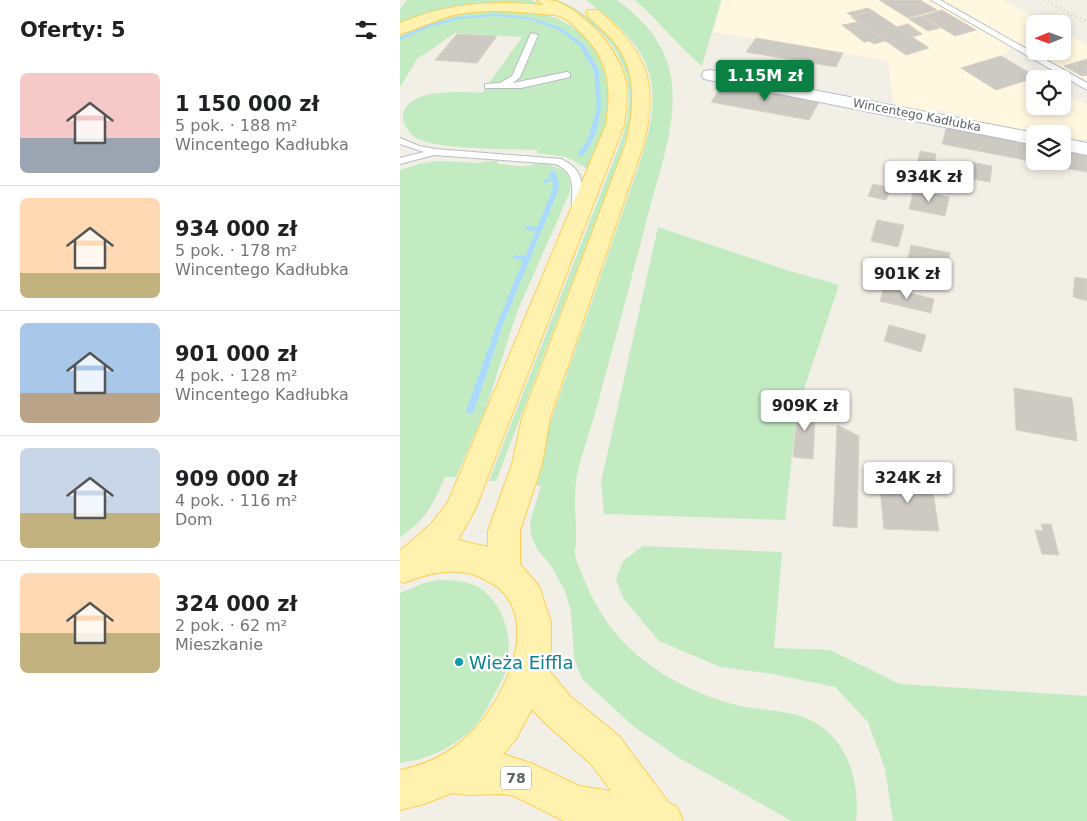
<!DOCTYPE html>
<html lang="pl">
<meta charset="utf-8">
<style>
:root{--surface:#fff;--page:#f6f6f6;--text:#202124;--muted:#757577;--line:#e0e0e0;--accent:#0b8043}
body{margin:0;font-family:"DejaVu Sans",sans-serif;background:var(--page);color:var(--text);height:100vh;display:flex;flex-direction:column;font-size:19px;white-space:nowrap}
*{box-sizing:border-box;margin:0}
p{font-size:16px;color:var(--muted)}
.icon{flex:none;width:28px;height:28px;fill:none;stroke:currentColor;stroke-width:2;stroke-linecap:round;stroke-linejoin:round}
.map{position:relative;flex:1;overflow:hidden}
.details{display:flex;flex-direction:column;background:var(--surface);width:400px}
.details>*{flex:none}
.needle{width:32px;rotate:269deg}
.tools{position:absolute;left:626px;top:15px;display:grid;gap:10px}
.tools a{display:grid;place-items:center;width:45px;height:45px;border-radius:8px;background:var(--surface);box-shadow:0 2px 8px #0003;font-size:25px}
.price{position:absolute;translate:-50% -42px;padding:0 11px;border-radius:5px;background:#fff;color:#222;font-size:16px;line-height:32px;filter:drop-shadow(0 1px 2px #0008)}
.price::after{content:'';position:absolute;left:50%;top:30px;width:15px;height:11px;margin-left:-8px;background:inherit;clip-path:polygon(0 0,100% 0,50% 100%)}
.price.on{background:var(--accent);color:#fff}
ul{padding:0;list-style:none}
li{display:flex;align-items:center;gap:15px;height:125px;padding:0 20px}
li+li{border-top:1px solid var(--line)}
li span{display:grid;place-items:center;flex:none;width:140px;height:100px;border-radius:8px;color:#555}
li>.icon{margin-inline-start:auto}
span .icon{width:60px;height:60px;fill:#fffc;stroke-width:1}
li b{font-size:21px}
h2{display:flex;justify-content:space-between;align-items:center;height:60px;padding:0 20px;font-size:21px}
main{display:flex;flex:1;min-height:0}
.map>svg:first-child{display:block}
</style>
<main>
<section class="details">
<h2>Oferty: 5<svg class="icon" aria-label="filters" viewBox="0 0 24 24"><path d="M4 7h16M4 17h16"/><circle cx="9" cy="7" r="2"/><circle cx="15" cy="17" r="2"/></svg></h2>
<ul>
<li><span style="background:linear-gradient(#f6c9c9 65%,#9aa5b1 0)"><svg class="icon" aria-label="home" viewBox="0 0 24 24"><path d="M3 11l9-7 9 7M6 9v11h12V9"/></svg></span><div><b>1 150 000 zł</b><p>5 pok. · 188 m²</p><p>Wincentego Kadłubka</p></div></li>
<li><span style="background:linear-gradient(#ffd9b3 75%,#c2b280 0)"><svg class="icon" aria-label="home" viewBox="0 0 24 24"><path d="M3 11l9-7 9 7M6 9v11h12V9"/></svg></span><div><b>934 000 zł</b><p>5 pok. · 178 m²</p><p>Wincentego Kadłubka</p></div></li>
<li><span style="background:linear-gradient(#a9c7e8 70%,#b9a48a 0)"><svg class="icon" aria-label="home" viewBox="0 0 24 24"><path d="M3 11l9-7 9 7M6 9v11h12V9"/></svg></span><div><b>901 000 zł</b><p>4 pok. · 128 m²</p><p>Wincentego Kadłubka</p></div></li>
<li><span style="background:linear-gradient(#c9d6e8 65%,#c2b280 0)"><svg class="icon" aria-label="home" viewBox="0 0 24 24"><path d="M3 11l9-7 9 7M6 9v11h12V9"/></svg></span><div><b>909 000 zł</b><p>4 pok. · 116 m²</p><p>Dom</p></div></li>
<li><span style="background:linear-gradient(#ffd9b3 60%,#c2b280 0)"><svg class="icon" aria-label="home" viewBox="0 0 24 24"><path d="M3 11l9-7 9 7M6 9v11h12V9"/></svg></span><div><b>324 000 zł</b><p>2 pok. · 62 m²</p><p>Mieszkanie</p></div></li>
</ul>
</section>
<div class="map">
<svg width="687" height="821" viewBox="0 0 687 821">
<rect width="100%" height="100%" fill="#f2efe7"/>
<path fill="#fff7df" d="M322,0H602L648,24H635V51H662L663,32L687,44V81L663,67L649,69L612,48L609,49L602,56L640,79H635V106H662L663,91L687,105V139H679L675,141L663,139L662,134H639L573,121L562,115L538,110L529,112L494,106L488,62L473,58L314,32Z"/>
<g fill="#c2ebc2">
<path d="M7,0H131L139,3C132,6 98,2 86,3C56,5 28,15 0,25V9Z"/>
<path d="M152,0C164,0 176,9 186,16C243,55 239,102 219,160L96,481H89L220,144C245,75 216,30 152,0Z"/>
<path d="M186,0H217C243,19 266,44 271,77C278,121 261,165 250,207C236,261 222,315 207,369C201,391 196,412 189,433C184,450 178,465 176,482C173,503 177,523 176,543C176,552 174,544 175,553C175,561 191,596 196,604C223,656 277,688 332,704C353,710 376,709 397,715C444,728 461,777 456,821H392L281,759L233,726L182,679L174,658L171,612L165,591L152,567L137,549L131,536L130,522L141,486L129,484L242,156C266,79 250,47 186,0Z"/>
<path d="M235,0H321L302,66C278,46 259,21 235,0Z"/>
<path d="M88,9C105,10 124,9 141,13C188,24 215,68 208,115C205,134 195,151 188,169L166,157L137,153V150C109,149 39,150 16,138C10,134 4,126 3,119C1,87 64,92 82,93L122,37L55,33L17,59L0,87V35L44,16Z"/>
<path d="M37,161L80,163L87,161H98V164C107,164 117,167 125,166C129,166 133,164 137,164C156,163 176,172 169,194L117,312L85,411L56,477H45C33,504 26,520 0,537V170L19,164Z"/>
<path d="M258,227L390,271L439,285L397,410L385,520L204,514L201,482Z"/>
<path d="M243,546L382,552L374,648L430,650L500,684L687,696V821H493L485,769L468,722L435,687L373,674L321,667L259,641L223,598L216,579L223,561Z"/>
<path d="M38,580C52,580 74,581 85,592C105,609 113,640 107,666C105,677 98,688 93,697C87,709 79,723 69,732C51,749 25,760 0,763V593L24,583Z"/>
</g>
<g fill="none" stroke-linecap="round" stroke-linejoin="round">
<g fill="#aadaff" fill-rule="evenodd">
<path d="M94,14L128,17L160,27L184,45L199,71L201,106L198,125L193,139L187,150L182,156L177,155L188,139L194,118L197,106L194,71L180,46L157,29L128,19L94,16L60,19L29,27L0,40V37L26,25L58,17Z"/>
<path d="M153,170L156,172L155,174L159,182L158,191L103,324L74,411L73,413H67L66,411L97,324L123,260L115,259L112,257L115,255L125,256L136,231L127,230L124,228L127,226L137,227L152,191L153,182V181L144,183L141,181L151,178L149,174L151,171Z"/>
</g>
</g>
<g fill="#cdcac4" stroke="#d7d1c4">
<path d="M479,0H520L537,10L508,18Z"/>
<path d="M468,8L473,11L452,16L447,13Z"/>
<path d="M542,10L576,30L555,36L522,16Z"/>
<path d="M473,11L529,48L506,55L451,17Z"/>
<path d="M521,16L540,28L528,31L509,19Z"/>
<path d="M458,22L485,41L474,44L469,41L464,42L442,25Z"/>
<path d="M508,24L522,34L512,37L497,27Z"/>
<path d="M57,34L97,36L77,63L35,60Z"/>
<path d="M356,38L443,53L436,67L346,52Z"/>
<path d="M601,56L637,77L596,90L561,68Z"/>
<path d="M687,59V75L682,76L664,66Z"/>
<path d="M323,84L419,102L409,120L311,102Z"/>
<path d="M547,125L628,140L625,160L542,144Z"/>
<path d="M627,145L635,147V161H662V151L687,156V172L625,161Z"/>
<path d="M520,151L536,154L532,178L515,175Z"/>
<path d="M565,161L592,166L590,182L561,177Z"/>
<path d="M473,184L491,188L486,200L468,196Z"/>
<path d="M514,190L549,197L545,216L509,209Z"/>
<path d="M477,220L504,225L498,247L471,241Z"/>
<path d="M511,245L550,253L546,276L506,267Z"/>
<path d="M675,277L687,279V301L673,297Z"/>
<path d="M484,287L534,299L531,313L480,301Z"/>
<path d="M489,325L526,335L521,352L484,341Z"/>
<path d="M614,388L672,398L677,441L616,430Z"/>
<path d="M404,402L421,412L415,419L413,459L393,457L398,408Z"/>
<path d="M437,425L459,436L457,528L433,526Z"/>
<path d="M479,477L531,479L539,531L484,529Z"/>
<path d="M641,524H651L659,555L642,554L635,530L643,531Z"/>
</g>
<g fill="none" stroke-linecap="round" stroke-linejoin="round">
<g stroke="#b9bdc2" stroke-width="2">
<g id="service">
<path d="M531,0H540L687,83V90Z"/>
<path d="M131,33L138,35L120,77L113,83L167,72L170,73V77L121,88H85V84L100,83L112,76Z"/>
<path d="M0,138L19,146L36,149L161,159C187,171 181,186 182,211L177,214L172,211C171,189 178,175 156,164L34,155L0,164V158L24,152L0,144Z"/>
</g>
</g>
<g stroke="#b9bdc2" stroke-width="2">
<g id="minor">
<path d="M310,70L635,133V145L304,79L302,75L304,71Z"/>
<path d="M662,138L687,143V155L662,150Z"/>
</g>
</g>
<g stroke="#ffce53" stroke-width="2">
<path id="primary" d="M137,0C143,0 151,0 156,1C187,14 220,50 226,83C228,97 226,111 224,125L75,510L58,540L88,547V531L112,464L122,418L226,143C234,109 238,73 215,43C207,32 194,24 186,13L188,10H198C246,51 259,81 244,143L150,418L142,464L120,531V564L139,586L151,622V648L147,668L170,696L219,736L269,803L277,807L283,821H164L114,796L103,794L68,795L52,793L24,804L0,810V770C25,765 45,756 64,739C99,709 142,629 100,589C97,586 91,583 87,581C62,565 30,572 4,583L0,581V551L31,524L48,502L206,125C212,86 209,59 179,31C174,26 168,19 161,17C156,14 148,15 142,14C115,11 85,9 58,14C38,18 20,29 0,34V23C47,3 93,0 143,5ZM132,709L144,722L191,764L211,791L179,786L133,764L103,754L116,739Z"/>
</g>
<use href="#service" fill="#fff" fill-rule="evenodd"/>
<use href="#minor" fill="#fff" fill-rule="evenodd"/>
<use href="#primary" fill="#fff2af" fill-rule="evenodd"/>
<path stroke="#b6b7b8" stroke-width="2.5" stroke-dasharray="0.5 4" stroke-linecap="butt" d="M644,0L687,22"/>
</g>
<circle fill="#0f9aa8" stroke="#fff" stroke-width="2" cx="59" cy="662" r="5"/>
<g text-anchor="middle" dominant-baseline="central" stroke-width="5" stroke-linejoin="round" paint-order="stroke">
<g font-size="12" fill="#5e6369" stroke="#fff">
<text transform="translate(517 115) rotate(11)">Wincentego Kadłubka</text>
</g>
<rect fill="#fff" stroke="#8e9296" stroke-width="1" x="101" y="766.5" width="30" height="23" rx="4"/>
<g font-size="14" font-weight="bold" fill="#5e6369">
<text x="116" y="778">78</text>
</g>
<g font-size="18" fill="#0d838f" stroke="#fff" text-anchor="start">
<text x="69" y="662">Wieża Eiffla</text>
</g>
</g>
</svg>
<div class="tools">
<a><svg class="needle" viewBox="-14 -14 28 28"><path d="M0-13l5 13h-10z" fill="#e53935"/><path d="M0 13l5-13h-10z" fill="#757577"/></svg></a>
<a><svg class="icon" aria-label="locate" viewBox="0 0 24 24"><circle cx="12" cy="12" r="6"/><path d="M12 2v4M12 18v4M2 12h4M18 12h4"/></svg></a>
<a><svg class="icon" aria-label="layers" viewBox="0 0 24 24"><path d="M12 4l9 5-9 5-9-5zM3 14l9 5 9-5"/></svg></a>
</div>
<b class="price on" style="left:365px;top:102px">1.15M zł</b>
<b class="price" style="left:529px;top:203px">934K zł</b>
<b class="price" style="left:507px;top:300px">901K zł</b>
<b class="price" style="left:405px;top:432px">909K zł</b>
<b class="price" style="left:508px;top:504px">324K zł</b>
</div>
</main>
